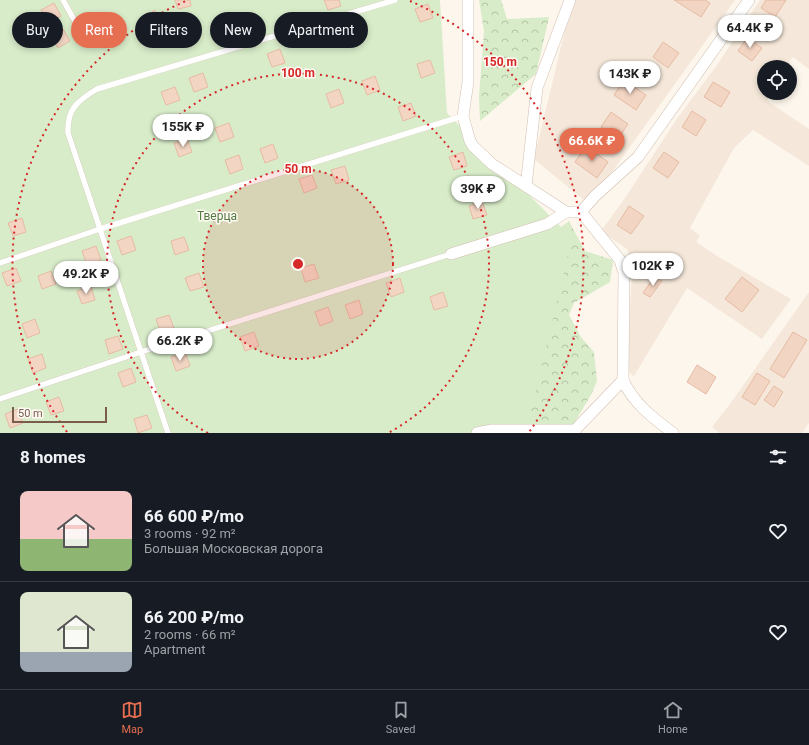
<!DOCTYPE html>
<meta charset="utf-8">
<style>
:root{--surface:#171b24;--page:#242831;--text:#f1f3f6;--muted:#9ea1a6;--line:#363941;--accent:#e76f51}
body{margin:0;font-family:Roboto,sans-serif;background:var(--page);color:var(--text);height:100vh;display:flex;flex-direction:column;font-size:15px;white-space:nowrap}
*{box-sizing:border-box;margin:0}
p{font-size:13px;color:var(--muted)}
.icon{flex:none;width:22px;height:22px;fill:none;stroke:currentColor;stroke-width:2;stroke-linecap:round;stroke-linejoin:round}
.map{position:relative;height:433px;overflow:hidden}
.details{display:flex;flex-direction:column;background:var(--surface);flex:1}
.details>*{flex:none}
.top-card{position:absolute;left:12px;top:12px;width:400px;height:36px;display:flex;gap:8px}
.buttons{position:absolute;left:757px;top:60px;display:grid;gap:8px}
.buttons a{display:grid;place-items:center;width:40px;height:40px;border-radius:50%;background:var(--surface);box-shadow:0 2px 6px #0003;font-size:20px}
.scale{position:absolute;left:12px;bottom:10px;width:95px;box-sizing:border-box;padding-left:4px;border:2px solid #7a5c4d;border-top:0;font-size:11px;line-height:14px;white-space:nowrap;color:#7a5c4d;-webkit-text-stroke:3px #fffaf3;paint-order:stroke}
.price{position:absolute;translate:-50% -34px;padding:0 9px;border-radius:14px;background:#fff;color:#222;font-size:13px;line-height:26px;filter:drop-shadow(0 1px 2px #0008)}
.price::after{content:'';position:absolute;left:50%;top:24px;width:12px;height:9px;margin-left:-6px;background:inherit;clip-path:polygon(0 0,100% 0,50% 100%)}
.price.selected{background:var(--accent);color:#fff}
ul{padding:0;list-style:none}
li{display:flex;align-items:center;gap:12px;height:100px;padding:0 20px}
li+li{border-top:1px solid var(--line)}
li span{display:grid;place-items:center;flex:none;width:112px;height:80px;border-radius:8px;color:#555}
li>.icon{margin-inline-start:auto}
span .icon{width:48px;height:48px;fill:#fffc;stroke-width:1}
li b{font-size:17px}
h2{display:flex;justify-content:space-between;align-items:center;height:48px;padding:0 20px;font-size:17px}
.chip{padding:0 14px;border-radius:18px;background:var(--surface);box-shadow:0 2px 6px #0003;font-size:14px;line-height:36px}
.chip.selected{background:var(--accent);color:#fff}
.tab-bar{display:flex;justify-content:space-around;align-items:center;height:56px;border-top:1px solid var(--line);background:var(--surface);font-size:11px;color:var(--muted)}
.tab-bar a{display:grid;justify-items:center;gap:2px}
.tab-bar .selected{color:var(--accent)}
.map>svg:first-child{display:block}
</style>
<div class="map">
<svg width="809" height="433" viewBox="0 0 809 433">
<defs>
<pattern id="forest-crowns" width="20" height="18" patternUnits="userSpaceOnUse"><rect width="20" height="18" fill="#d8ecc9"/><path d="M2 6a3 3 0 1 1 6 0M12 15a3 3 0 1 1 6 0" fill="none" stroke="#b4c2a5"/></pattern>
</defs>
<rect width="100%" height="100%" fill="#fdf6ec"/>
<g fill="#f5e8da">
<path d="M575,0H735L589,204L534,159L570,9Z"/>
<path d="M760,0H809V69L793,57L785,67H764V93H772L767,101L809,129V166L753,130L734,148L690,228L700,236L696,242L717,256L791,299L762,339L687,288L634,376L627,371L632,272L628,250L601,231L625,198L676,120L717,65Z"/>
<path d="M809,292V423L802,433H719L712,427L733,400Z"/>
</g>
<g fill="url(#forest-crowns)">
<path d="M479,0H501L507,19L549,17L536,74L480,121L479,97L484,31Z"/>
<path d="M569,221L585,251L613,260L610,282L574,303L569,315L581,337L594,352L597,381L591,395L569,432L518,433L511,266Z"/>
</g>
<path fill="#d8ecc9" d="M0,0H440L447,113L572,238L526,433H0Z"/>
<g fill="#f3d5c3" stroke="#e6bba3">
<path d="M175,0H190L191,6L178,9Z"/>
<path d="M324,0H339L341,6L328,10Z"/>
<path d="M674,0H705L710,3L701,17Z"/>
<path d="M766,0H786L775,17L761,8Z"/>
<path d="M54,3L61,16L49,23L41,10Z"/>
<path d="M428,4L433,18L420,22L415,9Z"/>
<path d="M154,10L165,20L155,30L145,21Z"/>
<path d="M107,21L114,33L102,40L94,28Z"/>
<path d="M255,24L258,38L244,41L241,28Z"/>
<path d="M194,27L198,40L184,44L180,30Z"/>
<path d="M350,28L355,42L341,46L337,33Z"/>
<path d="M63,29L70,41L58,48L51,36Z"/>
<path d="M747,38L762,48L752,61L738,51Z"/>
<path d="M663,42L679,53L668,68L653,57Z"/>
<path d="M280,49L285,63L272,67L267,54Z"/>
<path d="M430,60L435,73L421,78L417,64Z"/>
<path d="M203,73L208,87L194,92L189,78Z"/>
<path d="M375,76L380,90L367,95L362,81Z"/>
<path d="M624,80L646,95L636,110L614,95Z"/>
<path d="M713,82L730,92L721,107L704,97Z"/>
<path d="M175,87L180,100L166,105L161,92Z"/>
<path d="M339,89L344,103L331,108L326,94Z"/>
<path d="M411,103L416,116L403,121L398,107Z"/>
<path d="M692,111L706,120L696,136L682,127Z"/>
<path d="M611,112L628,124L618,139L601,127Z"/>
<path d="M229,123L234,137L220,142L215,128Z"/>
<path d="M187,139L192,152L179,157L174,143Z"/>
<path d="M273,144L278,158L265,163L260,149Z"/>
<path d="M586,146L608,162L597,178L575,162Z"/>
<path d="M463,152L467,166L454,170L449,157Z"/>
<path d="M664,152L679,162L668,178L653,168Z"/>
<path d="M239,155L243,169L230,174L225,160Z"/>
<path d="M345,166L349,180L336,184L331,170Z"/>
<path d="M312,175L317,188L304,193L299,179Z"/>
<path d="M482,201L487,215L473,219L469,206Z"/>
<path d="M629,206L644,216L631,234L617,225Z"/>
<path d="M22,218L26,232L13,236L8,223Z"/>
<path d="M131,236L136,250L122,255L117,241Z"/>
<path d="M184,237L189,250L175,255L171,241Z"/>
<path d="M96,246L101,260L87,265L82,251Z"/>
<path d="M314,264L319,278L305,282L301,268Z"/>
<path d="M16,268L21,281L7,286L2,273Z"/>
<path d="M51,271L56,284L42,289L38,276Z"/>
<path d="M199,273L204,287L190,291L185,278Z"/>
<path d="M655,276L662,281L650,297L643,293Z"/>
<path d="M742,277L759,290L742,312L725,299Z"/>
<path d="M400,278L404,292L391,297L386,283Z"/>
<path d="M91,286L95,300L82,304L77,291Z"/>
<path d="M443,292L448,306L434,310L430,297Z"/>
<path d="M359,300L363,314L350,319L345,305Z"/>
<path d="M328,307L333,321L320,326L315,312Z"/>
<path d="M169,315L174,328L161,333L156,319Z"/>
<path d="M35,319L40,333L27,338L22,324Z"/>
<path d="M254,332L259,346L245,351L240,337Z"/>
<path d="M793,332L807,340L784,378L770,369Z"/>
<path d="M118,336L123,349L109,354L105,340Z"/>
<path d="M185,352L190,366L176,371L171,357Z"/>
<path d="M42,354L46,368L33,373L28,359Z"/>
<path d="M697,365L716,377L706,394L687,382Z"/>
<path d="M131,368L136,382L123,387L118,373Z"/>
<path d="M757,373L770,381L755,405L742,397Z"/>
<path d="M774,386L783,392L774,407L764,400Z"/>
<path d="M59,397L64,411L51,415L46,402Z"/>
<path d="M18,409L23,423L10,428L5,414Z"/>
<path d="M147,415L152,428L138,433L134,419Z"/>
</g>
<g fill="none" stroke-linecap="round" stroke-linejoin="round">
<g stroke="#d1beb0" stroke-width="6">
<g id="lane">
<path d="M63,0L86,41"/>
<path d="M0,263L100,229L463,116"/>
<path d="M0,399L141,352L451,254"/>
<path d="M168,433L68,133C67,109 77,101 97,89L395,0"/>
</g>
</g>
<g stroke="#d1beb0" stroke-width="12">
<g id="street">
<path d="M526,186L537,88L570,0"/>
<path d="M581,212L595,196L638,157L749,0"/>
<path d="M451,254L547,224L566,212L492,164L473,146L470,141L463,116L468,82V0"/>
<path d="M623,380C633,403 653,418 673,433"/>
<path d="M477,433L492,430H575L623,380L624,273L620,260L581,212H566"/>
</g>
</g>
<use href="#lane" stroke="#fff" stroke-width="5.5"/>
<use href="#street" stroke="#fff" stroke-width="11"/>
</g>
<circle cx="298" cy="264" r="95" fill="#d62828" fill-opacity=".12"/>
<g fill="none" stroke="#d62828" stroke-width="2" stroke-dasharray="2 4">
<circle cx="298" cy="264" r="95"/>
<path d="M208 433A191 191 0 1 1 388 433"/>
<path d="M67 432A286 286 0 0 1 186 1M410 1A286 286 0 0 1 529 432"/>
</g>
<g text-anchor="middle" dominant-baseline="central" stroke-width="3" stroke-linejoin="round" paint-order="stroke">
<g font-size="12" fill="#537a41" stroke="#fffaf3">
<text x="217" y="216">Тверца</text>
</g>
</g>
<circle cx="298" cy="264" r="6" fill="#d62828" stroke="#fffaf3" stroke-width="2"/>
<g font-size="12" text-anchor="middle" font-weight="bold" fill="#d62828" stroke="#fffaf3" stroke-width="3" stroke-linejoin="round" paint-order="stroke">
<text x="500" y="66">150 m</text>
<text x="298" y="77">100 m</text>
<text x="298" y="173">50 m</text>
</g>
</svg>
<div class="buttons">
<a><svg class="icon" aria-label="locate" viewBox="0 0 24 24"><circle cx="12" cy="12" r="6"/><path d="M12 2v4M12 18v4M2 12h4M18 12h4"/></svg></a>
</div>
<div class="scale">50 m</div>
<b class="price" style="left:750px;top:49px">64.4K ₽</b>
<b class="price" style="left:630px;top:95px">143K ₽</b>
<b class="price" style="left:183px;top:148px">155K ₽</b>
<b class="price selected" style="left:592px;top:162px">66.6K ₽</b>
<b class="price" style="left:478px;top:210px">39K ₽</b>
<b class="price" style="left:653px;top:287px">102K ₽</b>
<b class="price" style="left:86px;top:295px">49.2K ₽</b>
<b class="price" style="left:180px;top:362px">66.2K ₽</b>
<div class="top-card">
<a class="chip">Buy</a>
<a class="chip selected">Rent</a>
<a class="chip">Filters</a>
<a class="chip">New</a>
<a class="chip">Apartment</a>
</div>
</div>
<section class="details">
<h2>8 homes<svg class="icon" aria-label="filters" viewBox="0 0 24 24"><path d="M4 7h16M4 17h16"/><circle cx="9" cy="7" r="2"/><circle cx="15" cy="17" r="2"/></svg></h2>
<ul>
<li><span style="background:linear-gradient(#f6c9c9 60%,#8fb573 0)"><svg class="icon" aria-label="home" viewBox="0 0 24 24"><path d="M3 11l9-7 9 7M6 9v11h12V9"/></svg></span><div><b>66 600 ₽/mo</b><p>3 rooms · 92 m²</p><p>Большая Московская дорога</p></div><svg class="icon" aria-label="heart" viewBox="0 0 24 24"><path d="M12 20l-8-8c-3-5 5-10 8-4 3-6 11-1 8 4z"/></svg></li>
<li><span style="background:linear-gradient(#dfe7d0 75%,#9aa5b1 0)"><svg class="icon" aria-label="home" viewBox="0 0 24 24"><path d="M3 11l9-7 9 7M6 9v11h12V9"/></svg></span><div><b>66 200 ₽/mo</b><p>2 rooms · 66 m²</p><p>Apartment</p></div><svg class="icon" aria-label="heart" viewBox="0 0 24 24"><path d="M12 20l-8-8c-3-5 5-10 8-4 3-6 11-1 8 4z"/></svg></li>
</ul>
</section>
<nav class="tab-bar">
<a class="selected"><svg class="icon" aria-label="map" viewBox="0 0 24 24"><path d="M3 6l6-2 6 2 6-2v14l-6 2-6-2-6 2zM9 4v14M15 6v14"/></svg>Map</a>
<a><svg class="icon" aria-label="saved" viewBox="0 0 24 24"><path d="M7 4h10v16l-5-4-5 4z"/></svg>Saved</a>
<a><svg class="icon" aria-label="home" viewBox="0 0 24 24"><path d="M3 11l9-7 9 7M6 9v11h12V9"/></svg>Home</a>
</nav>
